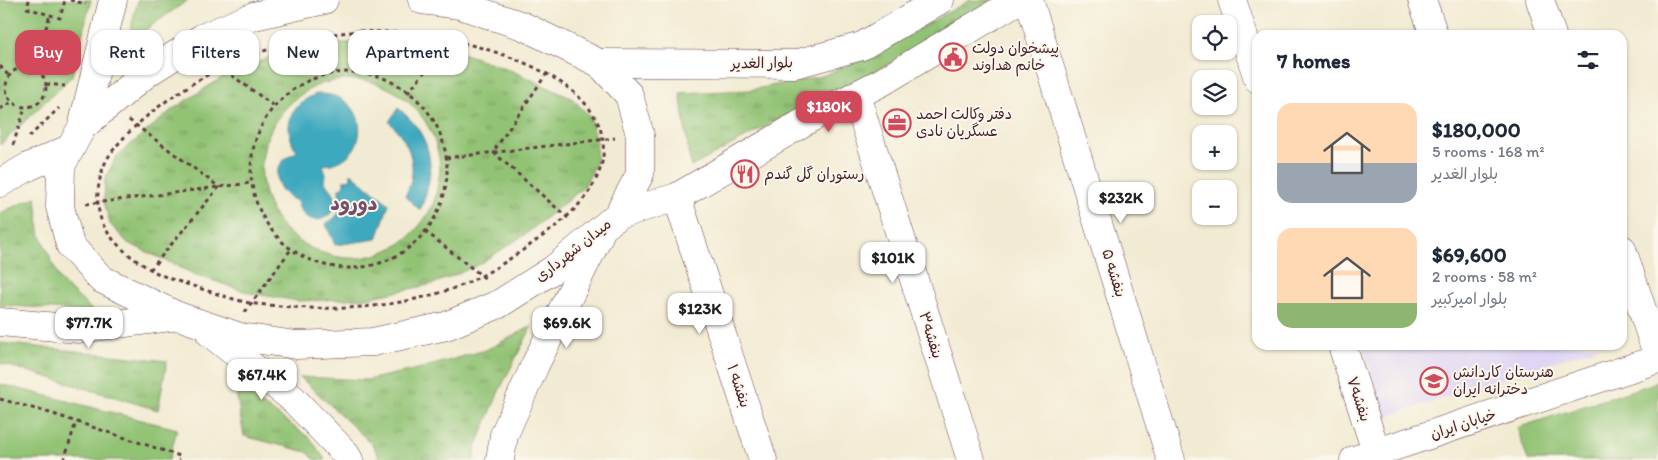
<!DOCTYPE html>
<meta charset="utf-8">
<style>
:root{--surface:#fff;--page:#f2f2f3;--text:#1f2937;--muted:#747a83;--accent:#d1495b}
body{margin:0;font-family:Itim,"Playpen Sans Arabic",sans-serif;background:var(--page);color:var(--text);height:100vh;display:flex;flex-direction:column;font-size:19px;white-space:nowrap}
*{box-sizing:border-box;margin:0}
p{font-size:16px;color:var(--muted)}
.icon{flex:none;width:28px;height:28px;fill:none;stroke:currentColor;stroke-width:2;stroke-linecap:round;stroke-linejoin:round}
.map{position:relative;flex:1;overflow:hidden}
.side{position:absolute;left:1252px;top:30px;width:375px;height:320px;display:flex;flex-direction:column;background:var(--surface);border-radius:15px;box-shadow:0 1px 4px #0004}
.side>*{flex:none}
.top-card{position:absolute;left:15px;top:30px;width:475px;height:45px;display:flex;gap:10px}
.tools{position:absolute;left:1192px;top:15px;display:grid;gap:10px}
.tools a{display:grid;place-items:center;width:45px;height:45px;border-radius:10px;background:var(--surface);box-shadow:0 1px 4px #0004;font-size:25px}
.price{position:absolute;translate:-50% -42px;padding:0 11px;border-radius:10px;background:#fff;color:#222;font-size:16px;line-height:32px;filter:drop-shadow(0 1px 2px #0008)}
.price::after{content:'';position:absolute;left:50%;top:30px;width:15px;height:11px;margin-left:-8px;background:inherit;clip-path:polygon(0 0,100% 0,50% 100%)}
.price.current{background:var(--accent);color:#fff}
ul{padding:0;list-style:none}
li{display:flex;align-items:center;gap:15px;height:125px;padding:0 25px}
li span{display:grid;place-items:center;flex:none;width:140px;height:100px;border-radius:15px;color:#555}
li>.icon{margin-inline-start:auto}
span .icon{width:60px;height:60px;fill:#fffc;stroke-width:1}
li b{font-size:21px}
h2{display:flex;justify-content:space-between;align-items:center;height:60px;padding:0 25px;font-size:21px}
.tag{padding:0 18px;border-radius:15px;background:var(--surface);box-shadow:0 1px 4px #0004;font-size:18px;line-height:45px}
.tag.current{background:var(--accent);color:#fff}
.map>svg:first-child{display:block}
</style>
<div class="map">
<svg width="1658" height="460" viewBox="0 0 1658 460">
<defs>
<pattern id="grass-tufts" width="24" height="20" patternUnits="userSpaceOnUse" patternTransform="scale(1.25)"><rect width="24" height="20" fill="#92c374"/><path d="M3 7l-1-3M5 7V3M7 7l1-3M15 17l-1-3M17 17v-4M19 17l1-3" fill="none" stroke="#799e5f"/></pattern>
</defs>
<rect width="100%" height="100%" fill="#fbf7ec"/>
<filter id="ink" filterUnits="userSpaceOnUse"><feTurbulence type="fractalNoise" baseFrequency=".02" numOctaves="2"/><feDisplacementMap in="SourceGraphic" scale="10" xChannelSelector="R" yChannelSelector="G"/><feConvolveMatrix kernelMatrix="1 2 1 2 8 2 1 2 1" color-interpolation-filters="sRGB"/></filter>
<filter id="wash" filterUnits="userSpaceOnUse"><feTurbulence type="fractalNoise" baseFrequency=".0096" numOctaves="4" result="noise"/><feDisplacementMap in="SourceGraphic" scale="20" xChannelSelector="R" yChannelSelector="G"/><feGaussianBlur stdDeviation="1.12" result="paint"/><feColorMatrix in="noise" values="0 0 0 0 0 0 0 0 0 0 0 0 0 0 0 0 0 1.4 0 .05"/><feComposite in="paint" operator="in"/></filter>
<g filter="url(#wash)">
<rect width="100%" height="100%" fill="#f2ebd3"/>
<path fill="#dfd5f5" d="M1362,345H1605L1386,417Z"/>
<g fill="url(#grass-tufts)" stroke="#6e7150" fill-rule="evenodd">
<path d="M138,0H188L138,35L128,40Z"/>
<path d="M970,0H992L891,63L781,118L691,167L680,93L750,90L822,76L878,52Z"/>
<path d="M401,42L450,49L506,68L573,99L590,117L596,141V163L584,187L527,233L478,265L433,284L367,298L299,301L250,293L194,274L128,243L110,224L104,202L105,178L117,156L173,109L223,77L268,58L335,43ZM345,79C355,80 366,80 375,83C413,95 438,129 440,168C440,176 437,186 436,194C433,213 410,241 392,248C385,251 378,255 370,256C356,260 339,258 326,254C244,229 240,122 316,86C324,82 336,81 345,79Z"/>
<path d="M36,197L40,234L60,280L94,312L0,305V213Z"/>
<path d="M532,326L499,391L476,447L474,460H381L372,444L300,377L367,380L422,368L486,350Z"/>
<path d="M0,343L167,361L158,410L0,363Z"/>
<path d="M235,386L268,408L311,439L325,460H315L307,452L244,436Z"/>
</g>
<g fill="#92c374" stroke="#6e7150">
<path d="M0,0H91L72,76L0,145Z"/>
<path d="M1658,382V460H1528L1517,428Z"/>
<path d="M0,384L177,429L169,460H0Z"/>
</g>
<g fill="#3ea9be" stroke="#446474">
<path d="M316,94C373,91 373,163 323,165L326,175L325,183C357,209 306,241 297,201C271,191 270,162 297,152C282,127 288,106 316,94Z"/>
<path d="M398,108C434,137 437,170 420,210L405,196C420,169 410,141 389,122Z"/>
<path d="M351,173L389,204L377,239L335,245L326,224C346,211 339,207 339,188L344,187V180L351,179Z"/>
</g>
</g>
<g filter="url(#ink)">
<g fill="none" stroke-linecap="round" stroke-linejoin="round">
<g stroke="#633e44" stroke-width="29">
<g id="minor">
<path d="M1029,0L1171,460"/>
<path d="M1232,0L1258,79"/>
<path d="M1422,0L1434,35"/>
<path d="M1540,0L1552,35"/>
<path d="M856,95L971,460"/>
<path d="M677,197L763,460"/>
<path d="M1622,249L1658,357"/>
<path d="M1342,345L1376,452"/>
<path d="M1354,460L1658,359"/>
</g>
</g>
<g stroke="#633e44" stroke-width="29">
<g id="secondary">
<path d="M324,0L254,16L202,38L147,73L82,127L61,166L60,207L70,245L101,279L178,316L240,337L296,345L373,342L446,326L499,304L554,269L618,215L640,174V135L629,95L599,63L523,26L460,5L422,0"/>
<path d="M599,63L795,64L862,46L940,0"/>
<path d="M82,127L113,0"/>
<path d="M0,183L28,167L71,148"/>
<path d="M618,215L677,197L811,118L882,82L1018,0"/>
<path d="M0,322L79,329L178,316"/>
<path d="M210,333L293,399L344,452L349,460"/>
<path d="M500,460L504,435L535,365L599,236"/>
</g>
</g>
<g stroke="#633e44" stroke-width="3" stroke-dasharray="4 4" stroke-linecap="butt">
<path d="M29,0L27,8L60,18L65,0"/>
<path d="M70,0L86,4"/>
<path d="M360,31C374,32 389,32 403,33C465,38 612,73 603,156C599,191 567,219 540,238C515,256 489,274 460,286C403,307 341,312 281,306C271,305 260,305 250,303C234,300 218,294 202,289C185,283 166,279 150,269C132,259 110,241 102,222C94,203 98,173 109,156C134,118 202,73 244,58C265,50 288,43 310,38C326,34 343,33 360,31Z"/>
<path d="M212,61L274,106"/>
<path d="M0,66L8,75"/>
<circle cx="26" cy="87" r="20"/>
<path d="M34,67L50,15"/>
<circle cx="349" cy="170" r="98"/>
<path d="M547,73L493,152L568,218"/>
<path d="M46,84L65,86"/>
<path d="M408,93L457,30"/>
<path d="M0,109L12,102"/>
<path d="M129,120L219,187L150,270"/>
<path d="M29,137L59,108"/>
<path d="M13,145L25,108"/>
<path d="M446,158L615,138"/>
<path d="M86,204L251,183"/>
<path d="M425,231L487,280"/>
<path d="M245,312L292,248"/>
<path d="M0,399L50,413L180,456L179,460"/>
<path d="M64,460L76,422"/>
</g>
<use href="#minor" stroke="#fff" stroke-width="28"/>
<use href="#secondary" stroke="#fff" stroke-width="28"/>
</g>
</g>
<defs>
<g id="civic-ring" transform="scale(1.4375)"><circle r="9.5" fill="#fbf7ec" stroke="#d1495b" stroke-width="1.5"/><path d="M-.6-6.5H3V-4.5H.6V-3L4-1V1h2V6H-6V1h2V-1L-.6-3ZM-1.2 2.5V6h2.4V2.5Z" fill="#d1495b"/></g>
<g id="office-ring" transform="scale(1.4375)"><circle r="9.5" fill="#fbf7ec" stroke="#d1495b" stroke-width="1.5"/><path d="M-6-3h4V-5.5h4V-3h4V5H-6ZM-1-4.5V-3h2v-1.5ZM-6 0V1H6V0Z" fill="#d1495b"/></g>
<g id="restaurant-ring" transform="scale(1.4375)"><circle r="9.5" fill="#fbf7ec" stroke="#d1495b" stroke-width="1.5"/><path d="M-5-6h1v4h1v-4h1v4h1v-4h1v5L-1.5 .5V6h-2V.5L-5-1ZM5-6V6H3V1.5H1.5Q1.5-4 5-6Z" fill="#d1495b"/></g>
<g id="school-ring" transform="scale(1.4375)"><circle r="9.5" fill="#fbf7ec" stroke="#d1495b" stroke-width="1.5"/><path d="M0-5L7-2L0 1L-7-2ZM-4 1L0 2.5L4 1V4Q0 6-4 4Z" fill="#d1495b"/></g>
</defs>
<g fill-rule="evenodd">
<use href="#civic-ring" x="953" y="57"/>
<use href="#office-ring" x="897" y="123"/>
<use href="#restaurant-ring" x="745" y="174"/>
<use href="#school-ring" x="1434" y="381"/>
</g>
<g text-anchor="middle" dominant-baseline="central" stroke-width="4" stroke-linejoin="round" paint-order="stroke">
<g font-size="15" fill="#4a1f2b" stroke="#fbf7ec" text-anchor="start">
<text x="972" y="48">پیشخوان دولت<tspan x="972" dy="17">خانم هداوند</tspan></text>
<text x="916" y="114">دفتر وکالت احمد<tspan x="916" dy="17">عسگریان نادی</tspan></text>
<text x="764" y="174">رستوران گل گندم</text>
<text x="1453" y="372">هنرستان کاردانش<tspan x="1453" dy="17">دخترانه ایران</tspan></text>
</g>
<g font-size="15" fill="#4a1f2b" stroke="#fbf7ec">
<text transform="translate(762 63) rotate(-1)">بلوار الغدیر</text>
<text transform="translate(573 250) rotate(-38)">میدان شهرداری</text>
<text transform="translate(1114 273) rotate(73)">بنفشه ۵</text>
<text transform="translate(931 335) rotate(73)">بنفشه۳</text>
<text transform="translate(739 386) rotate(72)">بنفشه ۱</text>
<text transform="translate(1359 399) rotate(72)">بنفشه۷</text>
<text transform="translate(1463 424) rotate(-18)">خیابان ایران</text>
</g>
<g font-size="20" font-weight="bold" fill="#764c68" stroke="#fbf7ec">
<text x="354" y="203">دورود</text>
</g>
</g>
</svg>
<div class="tools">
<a><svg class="icon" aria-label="locate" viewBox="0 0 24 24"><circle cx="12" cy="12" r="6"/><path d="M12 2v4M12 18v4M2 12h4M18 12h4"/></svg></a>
<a><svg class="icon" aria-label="layers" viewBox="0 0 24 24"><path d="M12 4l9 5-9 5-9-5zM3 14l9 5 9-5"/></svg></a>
<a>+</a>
<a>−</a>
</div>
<b class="price current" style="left:829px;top:133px">$180K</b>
<b class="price" style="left:1121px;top:224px">$232K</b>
<b class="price" style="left:893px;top:284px">$101K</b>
<b class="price" style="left:700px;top:335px">$123K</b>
<b class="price" style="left:89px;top:349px">$77.7K</b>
<b class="price" style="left:567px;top:349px">$69.6K</b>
<b class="price" style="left:262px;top:401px">$67.4K</b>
<div class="top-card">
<a class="tag current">Buy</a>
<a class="tag">Rent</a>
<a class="tag">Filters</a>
<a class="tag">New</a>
<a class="tag">Apartment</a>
</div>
<section class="side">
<h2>7 homes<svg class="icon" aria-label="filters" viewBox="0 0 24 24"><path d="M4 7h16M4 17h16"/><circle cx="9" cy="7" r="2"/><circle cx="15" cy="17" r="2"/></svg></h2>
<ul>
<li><span style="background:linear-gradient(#ffd9b3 60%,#9aa5b1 0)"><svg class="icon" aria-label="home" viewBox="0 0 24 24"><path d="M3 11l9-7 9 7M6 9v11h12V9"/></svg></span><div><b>$180,000</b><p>5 rooms · 168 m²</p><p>بلوار الغدیر</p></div></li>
<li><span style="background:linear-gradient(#ffd9b3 75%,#8fb573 0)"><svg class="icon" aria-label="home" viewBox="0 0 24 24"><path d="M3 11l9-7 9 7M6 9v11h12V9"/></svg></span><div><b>$69,600</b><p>2 rooms · 58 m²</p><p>بلوار امیرکبیر</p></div></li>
</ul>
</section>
</div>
